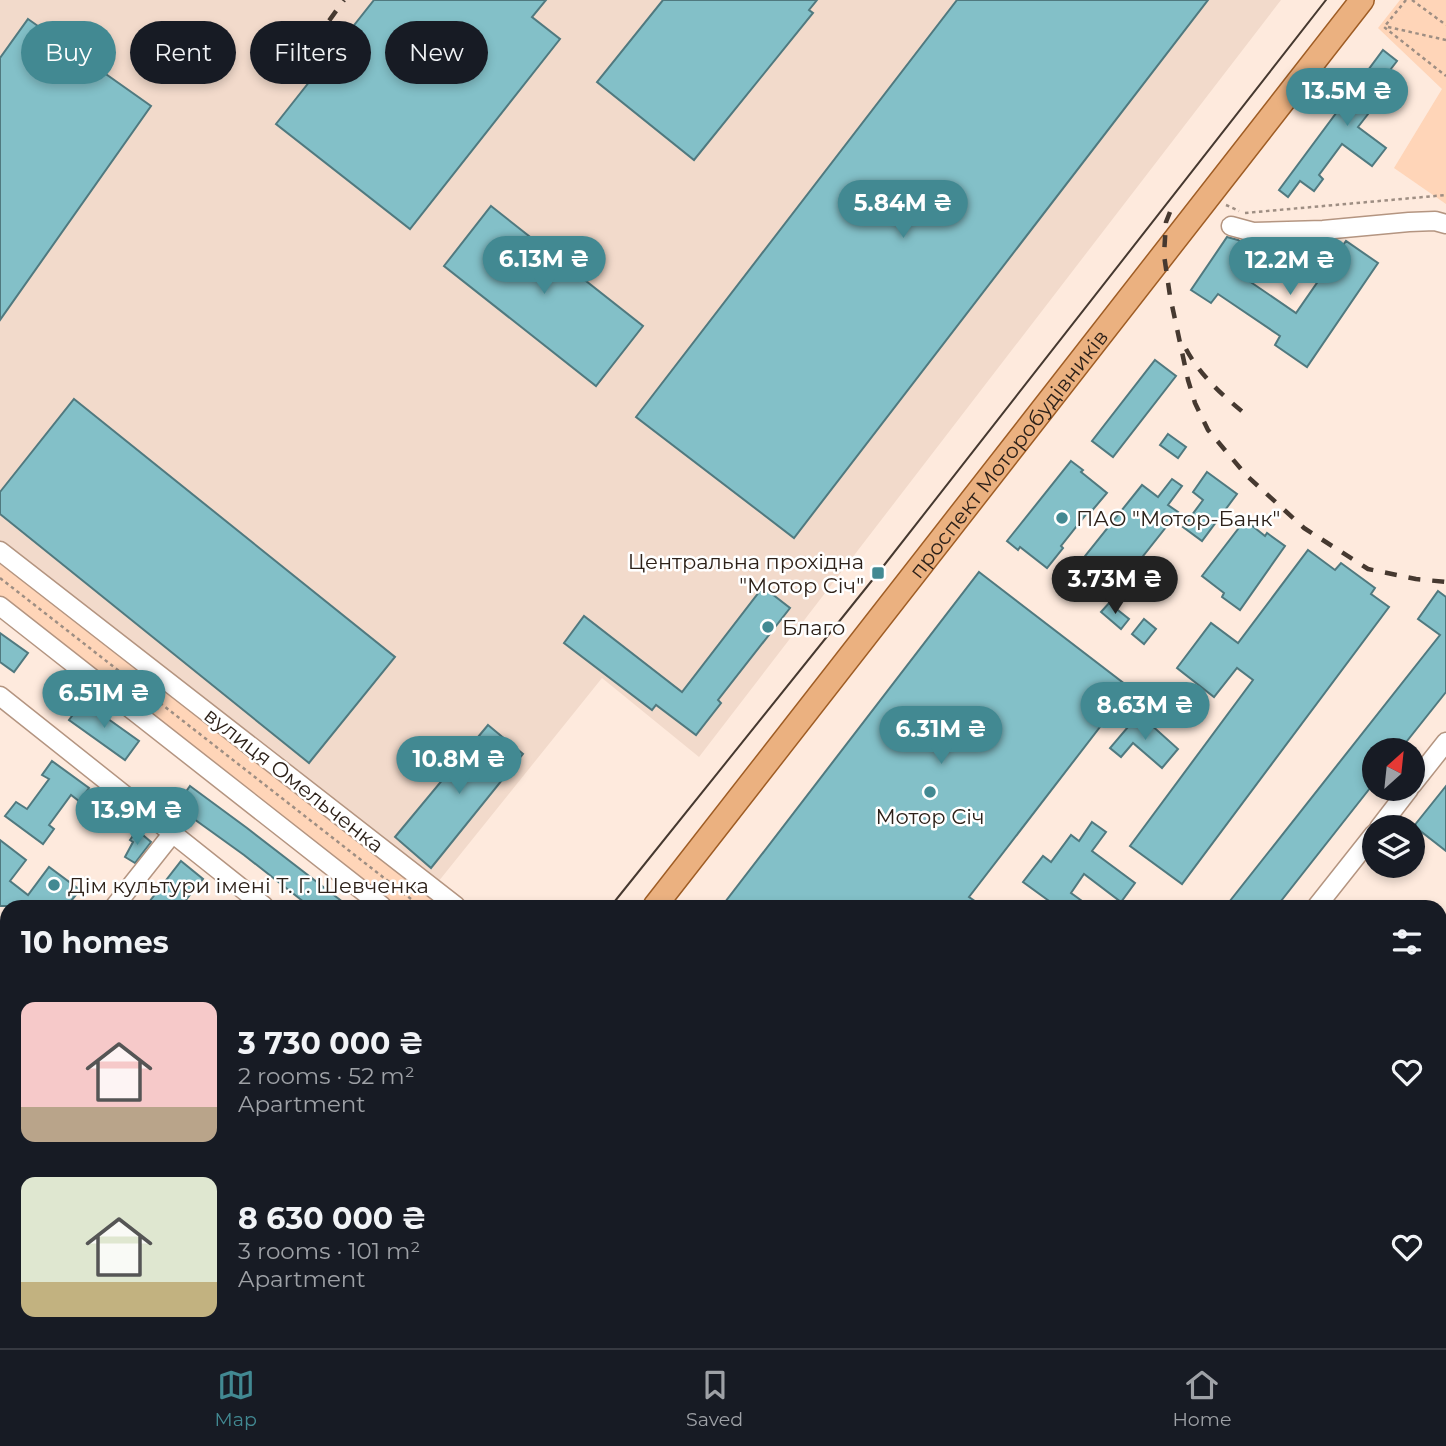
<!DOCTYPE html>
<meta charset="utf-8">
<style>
:root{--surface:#171b24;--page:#20242c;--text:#f1f3f6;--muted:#9ea1a6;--line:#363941;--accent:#428992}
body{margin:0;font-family:Montserrat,sans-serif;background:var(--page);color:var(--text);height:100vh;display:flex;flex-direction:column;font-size:26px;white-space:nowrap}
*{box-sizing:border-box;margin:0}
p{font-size:23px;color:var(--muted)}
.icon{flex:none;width:38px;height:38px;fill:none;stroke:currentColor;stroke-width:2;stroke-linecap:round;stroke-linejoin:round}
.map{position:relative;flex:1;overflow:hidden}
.details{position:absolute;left:0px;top:900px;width:1447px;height:450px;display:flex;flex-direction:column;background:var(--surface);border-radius:21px 21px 0 0;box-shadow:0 4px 10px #0003}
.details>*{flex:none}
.hud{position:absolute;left:21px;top:21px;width:700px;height:63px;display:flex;gap:14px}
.needle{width:46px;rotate:27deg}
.tools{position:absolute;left:1362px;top:738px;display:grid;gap:14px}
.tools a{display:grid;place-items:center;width:63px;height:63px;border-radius:50%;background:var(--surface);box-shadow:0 4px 10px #0003;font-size:35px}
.price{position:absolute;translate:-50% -60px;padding:0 16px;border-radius:24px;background:var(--accent);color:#fff;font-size:23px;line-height:46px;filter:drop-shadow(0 2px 4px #0008)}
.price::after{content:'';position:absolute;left:50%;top:42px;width:21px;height:16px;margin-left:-10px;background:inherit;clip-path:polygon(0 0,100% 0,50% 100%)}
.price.on{background:#222;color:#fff}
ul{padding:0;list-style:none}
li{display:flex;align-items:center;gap:21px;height:175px;padding:0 21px}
li span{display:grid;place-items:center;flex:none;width:196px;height:140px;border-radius:14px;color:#555}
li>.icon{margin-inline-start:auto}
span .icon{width:84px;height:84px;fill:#fffc;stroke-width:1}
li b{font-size:30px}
h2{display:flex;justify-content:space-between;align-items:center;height:84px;padding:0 21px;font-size:30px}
.tag{padding:0 24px;border-radius:32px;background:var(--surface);box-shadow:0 4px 10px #0003;font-size:24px;line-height:63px}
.tag.on{background:var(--accent);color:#fff}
.tab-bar{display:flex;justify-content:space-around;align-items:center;height:98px;border-top:2px solid var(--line);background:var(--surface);font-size:19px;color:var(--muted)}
.tab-bar a{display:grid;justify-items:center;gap:4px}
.tab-bar .on{color:var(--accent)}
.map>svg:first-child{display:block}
</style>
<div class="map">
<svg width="1446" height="1348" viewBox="0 0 1446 1348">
<rect width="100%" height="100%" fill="#feeadd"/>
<path fill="#f2dacb" d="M0,0H1281L699,757L602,678L434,887L0,546Z"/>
<g fill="#ffd5b8">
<path d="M1400,0H1446V204L1394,168L1442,89L1378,28Z"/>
<path d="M0,559L447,906H390L0,599Z"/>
<path d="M0,1029L7,1031V1342H234L230,1348H0Z"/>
</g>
<g fill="#83c0c8" stroke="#50797f" stroke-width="2">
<path d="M374,0H546L532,17L560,39L410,229L276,124Z"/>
<path d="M663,0H817L809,10L813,13L694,160L597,82Z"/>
<path d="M957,0H1208L794,538L636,417Z"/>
<path d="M28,19L151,106L0,320V58Z"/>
<path d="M1383,50L1397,61L1384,78L1396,87L1384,103L1379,100L1358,127L1386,148L1372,166L1342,144L1319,175L1323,179L1314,191L1300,181L1288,197L1279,190Z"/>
<path d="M491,206L643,326L596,386L444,266Z"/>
<path d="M1227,237L1238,240L1248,247L1233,270L1296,313L1346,241L1378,263L1307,367L1275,345L1280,336L1218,294L1211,303L1191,290Z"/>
<path d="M1155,360L1176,376L1113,457L1092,441Z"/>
<path d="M74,399L395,657L309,763L0,514V492Z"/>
<path d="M1168,434L1186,447L1178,458L1160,445Z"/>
<path d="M1071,461L1083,470L1081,472L1107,493L1090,513L1088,512L1061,546L1063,548L1047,568L1020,547L1018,550L1007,541Z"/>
<path d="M1207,472L1237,494L1202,541L1183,527L1203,500L1193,492Z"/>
<path d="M1172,479L1182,486L1168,505L1178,512L1124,580L1100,560L1096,565L1085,556L1142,485L1158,497Z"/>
<path d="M1245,520L1265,536L1267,533L1285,546L1240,610L1222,597L1224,593L1202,576Z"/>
<path d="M1308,550L1335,570L1341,563L1375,588L1371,594L1389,607L1182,884L1130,846L1253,680L1237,668L1214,697L1177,668L1211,623L1238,643Z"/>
<path d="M979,572L1130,688L969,897L982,906H722Z"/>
<path d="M763,587L790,608L718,700L721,703L696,735L656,705L652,710L564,643L584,616L682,692Z"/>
<path d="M1438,591L1446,597V692L1399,751H1374V783L1277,906H1226L1440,635L1418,619Z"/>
<path d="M1109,603L1129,619L1121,629L1101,612Z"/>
<path d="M1144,619L1156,629L1144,644L1132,634Z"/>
<path d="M0,633L28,653L14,672L0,662Z"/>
<path d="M83,701L139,741L125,760L69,720Z"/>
<path d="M1139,714L1178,749L1162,768L1133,743L1121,757L1110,748Z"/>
<path d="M488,725L523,754L431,868L395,837Z"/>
<path d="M52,761L89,788L79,801L71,795L49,825L54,829L43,844L5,816L16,802L27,809L49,779L42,775Z"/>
<path d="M190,786L247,828L348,906H309L244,855L176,806Z"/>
<path d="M1446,786V851L1414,826Z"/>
<path d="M1092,822L1106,832L1092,851L1135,883L1121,902L1084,874L1071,893L1089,906H1056L1023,882L1043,856L1051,862L1071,835L1079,841Z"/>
<path d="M137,830L151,842L135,863L125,857L133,842L130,840Z"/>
<path d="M0,840L26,860L10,881L28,895L49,867L80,890L67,906H0Z"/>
<path d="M181,861L203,879L181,906H146Z"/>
</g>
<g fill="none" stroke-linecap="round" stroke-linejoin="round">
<g stroke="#b49581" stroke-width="21">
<g id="minor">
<path d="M1231,226L1253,232L1323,230L1409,222L1435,221L1446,224"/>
<path d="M0,551L456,906"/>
<path d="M0,606L382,906"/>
<path d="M0,696L264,906"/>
<path d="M1412,785L1446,742"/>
<path d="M1379,828L1409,789"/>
<path d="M115,906L172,834"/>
<path d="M1317,906L1374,834"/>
<path d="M1440,1263L1446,1261"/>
<path d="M979,1342L981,1348"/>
<path d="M1006,1342L1013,1348"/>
<path d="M1436,1342L1446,1345"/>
<path d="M308,1348L312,1342"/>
<path d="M574,1348L579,1342"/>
<path d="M699,1348L703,1342"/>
<path d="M757,1348L761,1342"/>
<path d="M1242,1348L1248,1342"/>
<path d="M1313,1348L1329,1342"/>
</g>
</g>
<g stroke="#9f5d25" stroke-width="26">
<g id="major">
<path id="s1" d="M655,906L1362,0"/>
<path d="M0,1004L7,1007"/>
</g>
</g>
<g stroke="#9e8e83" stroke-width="2.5" stroke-dasharray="3.5 3.5" stroke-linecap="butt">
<path d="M1406,0L1384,27L1446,76"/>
<path d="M1412,0L1446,25"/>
<path d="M1388,27L1446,40"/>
<path d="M1226,205L1239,211"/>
<path d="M1245,213L1446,195"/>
<path d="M0,578L420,906"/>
<path d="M0,1025L7,1027"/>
<path d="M0,1048L7,1051"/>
<path d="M0,1110L7,1295"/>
<path d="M9,1342V1348"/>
<path d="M80,1348L84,1342"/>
<path d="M106,1348L110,1342"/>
<path d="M202,1348L207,1342"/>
<path d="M222,1348L227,1342"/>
</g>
<use href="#minor" stroke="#fff" stroke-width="18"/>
<use href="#major" stroke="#ebb180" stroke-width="23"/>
<g stroke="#463930" stroke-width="2">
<path d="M611,906L878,573L1326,0"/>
<path d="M280,1348L285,1342"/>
</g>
<g stroke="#463930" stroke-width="4.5" stroke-dasharray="12 12" stroke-linecap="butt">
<path d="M287,79L344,0"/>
<path d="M1170,212L1166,222L1164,255L1170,296L1188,380L1195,403L1208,430L1246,475L1304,528L1368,569L1416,579L1446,582"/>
<path d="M1186,349C1200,375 1221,394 1244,413"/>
</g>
</g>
<g fill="#428992" stroke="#fff" stroke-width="2.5">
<circle cx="1062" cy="518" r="7"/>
<rect x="871" y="566" width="14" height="14" rx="3.5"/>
<circle cx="768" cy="627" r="7"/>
<circle cx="930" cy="792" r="7"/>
<circle cx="54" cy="885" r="7"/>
</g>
<g text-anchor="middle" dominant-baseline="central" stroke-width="5" stroke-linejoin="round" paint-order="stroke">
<g font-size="21" fill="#2d2119" stroke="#fff">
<text stroke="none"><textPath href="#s1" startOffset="574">проспект Моторобудівників</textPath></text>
<text transform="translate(294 780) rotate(38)">вулиця Омельченка</text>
</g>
<g font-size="21" fill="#2d2119" stroke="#fff" text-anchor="start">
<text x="1076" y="518">ПАО "Мотор-Банк"</text>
<text x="864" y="561" text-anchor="end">Центральна прохідна<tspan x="864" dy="24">"Мотор Січ"</tspan></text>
<text x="782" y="627">Благо</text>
<text x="930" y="816" text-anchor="middle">Мотор Січ</text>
<text x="68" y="885">Дім культури імені Т. Г. Шевченка</text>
</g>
</g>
</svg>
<div class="tools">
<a><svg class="needle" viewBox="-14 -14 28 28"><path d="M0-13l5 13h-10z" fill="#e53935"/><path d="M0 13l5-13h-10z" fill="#9ea1a6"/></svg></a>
<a><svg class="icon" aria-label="layers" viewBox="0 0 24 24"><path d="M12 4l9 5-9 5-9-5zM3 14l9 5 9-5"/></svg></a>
</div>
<b class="price" style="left:1347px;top:128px">13.5M ₴</b>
<b class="price" style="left:903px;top:240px">5.84M ₴</b>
<b class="price" style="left:544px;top:296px">6.13M ₴</b>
<b class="price" style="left:1290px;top:297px">12.2M ₴</b>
<b class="price on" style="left:1115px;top:616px">3.73M ₴</b>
<b class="price" style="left:104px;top:730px">6.51M ₴</b>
<b class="price" style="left:1145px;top:742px">8.63M ₴</b>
<b class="price" style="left:941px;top:766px">6.31M ₴</b>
<b class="price" style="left:459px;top:796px">10.8M ₴</b>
<b class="price" style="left:137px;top:847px">13.9M ₴</b>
<div class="hud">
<a class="tag on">Buy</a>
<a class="tag">Rent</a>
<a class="tag">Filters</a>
<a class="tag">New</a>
</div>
<section class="details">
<h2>10 homes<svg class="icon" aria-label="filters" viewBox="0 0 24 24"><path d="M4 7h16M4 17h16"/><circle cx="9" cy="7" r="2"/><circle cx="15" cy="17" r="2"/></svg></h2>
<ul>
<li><span style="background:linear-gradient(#f6c9c9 75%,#b9a48a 0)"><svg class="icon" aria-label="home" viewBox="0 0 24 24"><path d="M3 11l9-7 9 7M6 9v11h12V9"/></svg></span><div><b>3 730 000 ₴</b><p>2 rooms · 52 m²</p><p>Apartment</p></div><svg class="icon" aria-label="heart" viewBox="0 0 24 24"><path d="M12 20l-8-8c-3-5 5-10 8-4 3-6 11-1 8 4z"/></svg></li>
<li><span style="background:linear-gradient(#dfe7d0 75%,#c2b280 0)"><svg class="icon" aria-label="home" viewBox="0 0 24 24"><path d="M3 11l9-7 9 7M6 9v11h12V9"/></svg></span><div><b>8 630 000 ₴</b><p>3 rooms · 101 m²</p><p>Apartment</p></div><svg class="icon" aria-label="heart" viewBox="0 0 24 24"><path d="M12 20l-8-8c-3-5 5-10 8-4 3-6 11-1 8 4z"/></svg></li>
</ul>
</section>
</div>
<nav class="tab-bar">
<a class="on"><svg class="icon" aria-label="map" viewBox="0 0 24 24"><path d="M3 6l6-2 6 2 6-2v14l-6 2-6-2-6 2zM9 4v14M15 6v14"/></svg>Map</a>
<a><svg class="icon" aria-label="saved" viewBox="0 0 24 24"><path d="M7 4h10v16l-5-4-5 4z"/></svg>Saved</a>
<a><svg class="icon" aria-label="home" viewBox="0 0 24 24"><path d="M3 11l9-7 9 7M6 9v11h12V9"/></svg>Home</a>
</nav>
